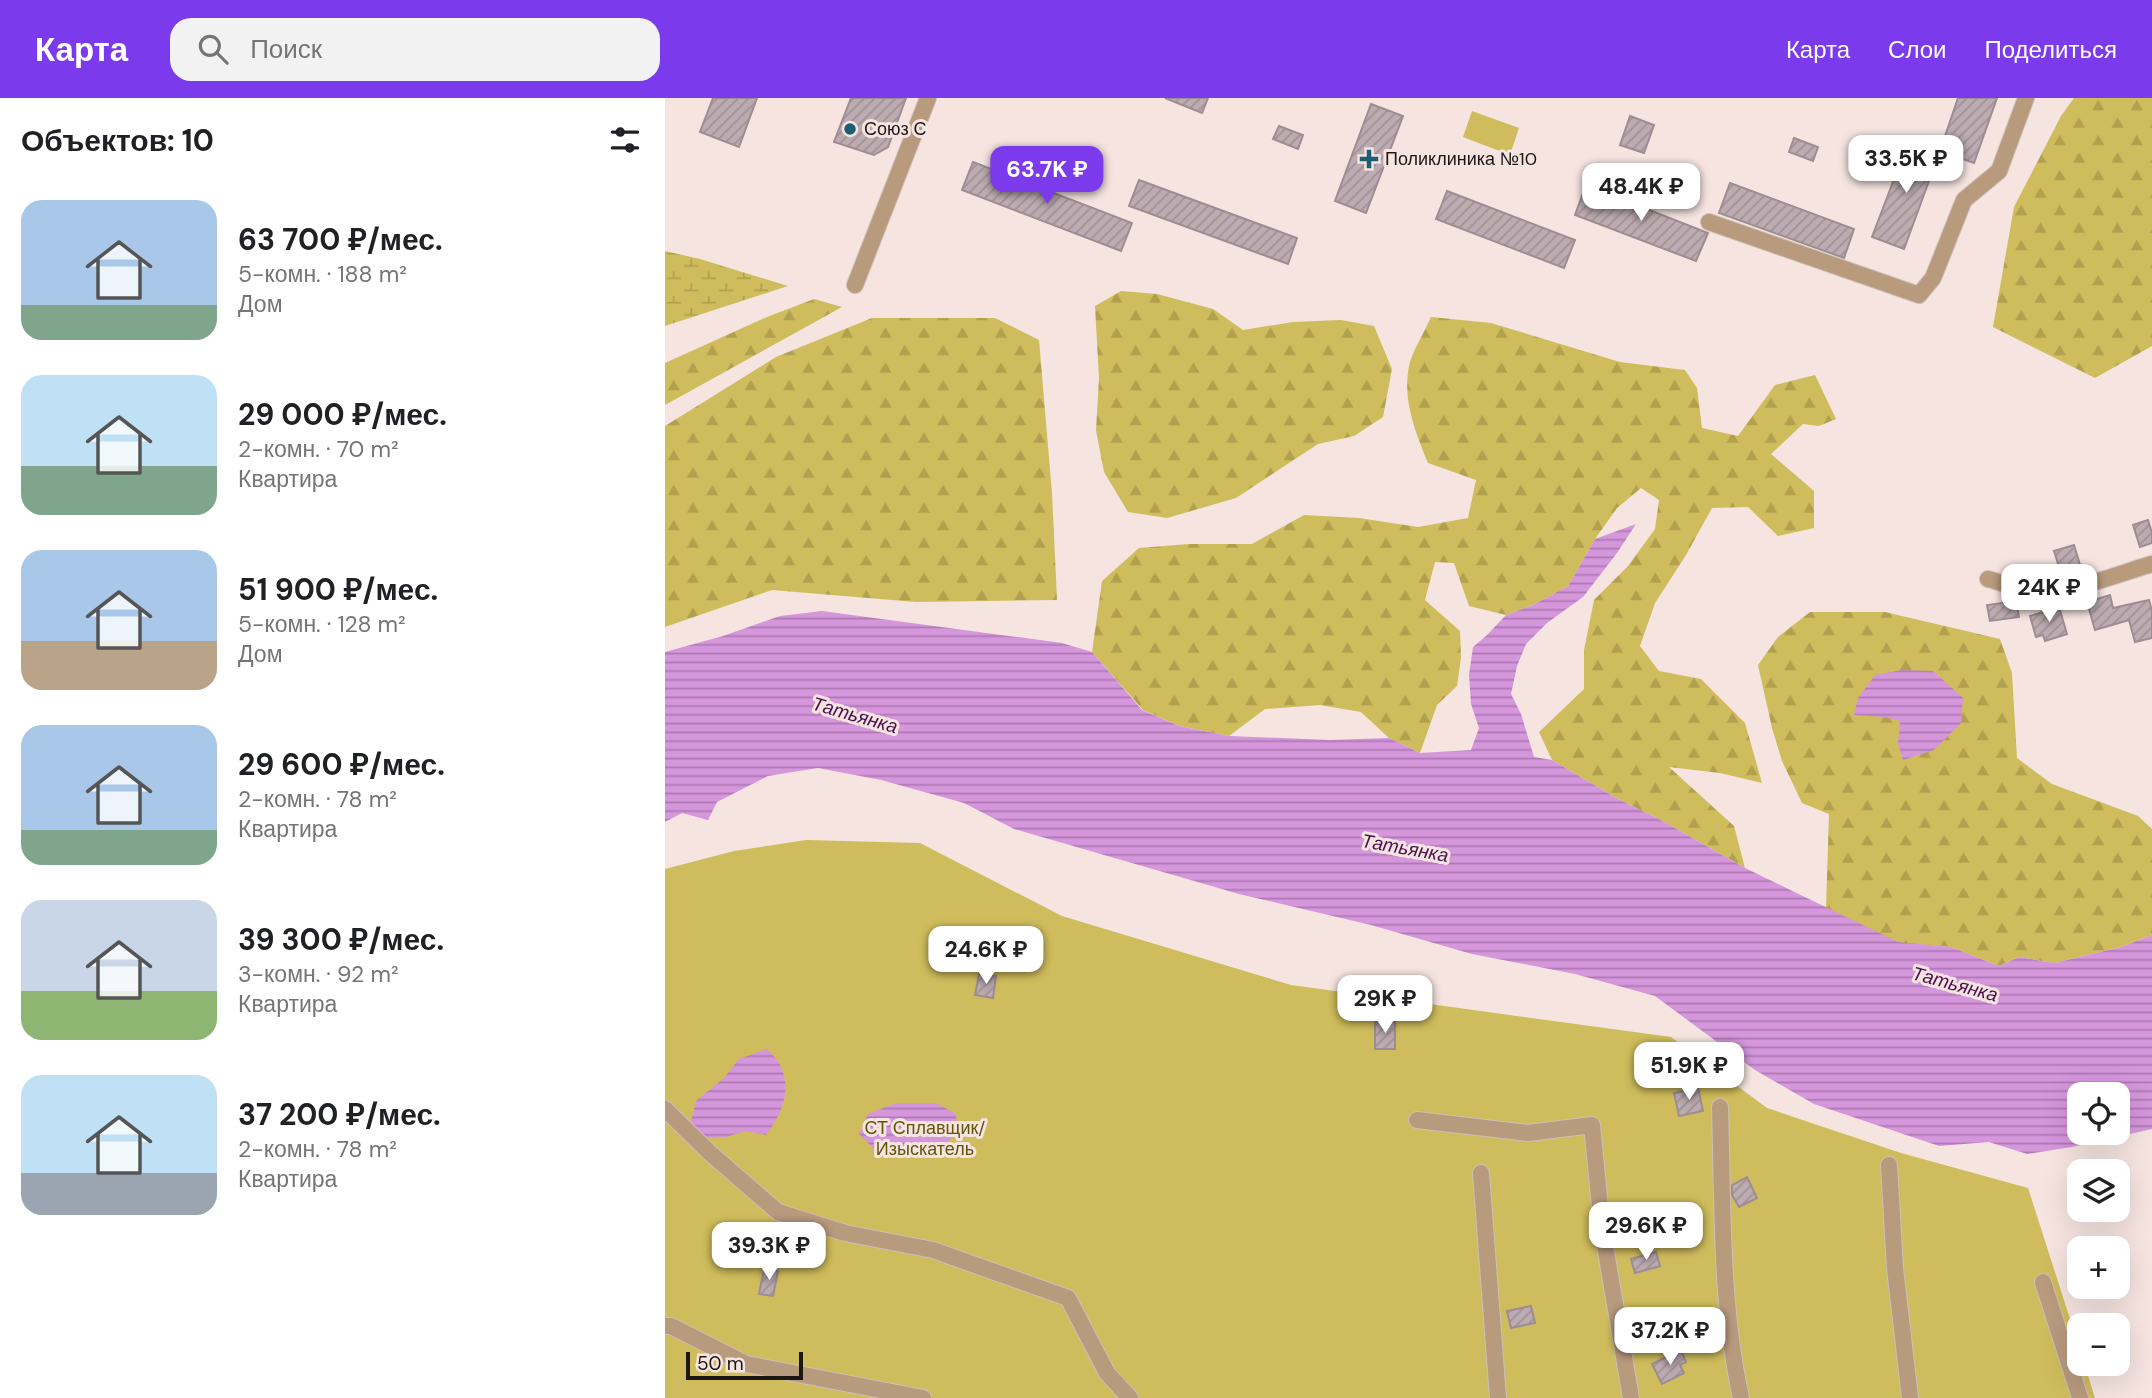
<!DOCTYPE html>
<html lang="ru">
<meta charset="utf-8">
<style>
:root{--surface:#fff;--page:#f2f2f2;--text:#202124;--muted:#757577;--accent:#7c3aed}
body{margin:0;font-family:"DM Sans",sans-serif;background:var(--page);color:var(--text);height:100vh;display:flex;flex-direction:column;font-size:26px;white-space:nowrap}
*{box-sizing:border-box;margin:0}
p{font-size:23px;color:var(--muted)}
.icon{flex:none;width:38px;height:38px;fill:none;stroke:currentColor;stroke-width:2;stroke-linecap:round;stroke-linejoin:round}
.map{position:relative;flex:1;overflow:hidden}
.details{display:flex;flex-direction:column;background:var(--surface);width:665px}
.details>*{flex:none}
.tools{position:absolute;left:1402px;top:984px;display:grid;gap:14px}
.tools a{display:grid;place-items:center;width:63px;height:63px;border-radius:14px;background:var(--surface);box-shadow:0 7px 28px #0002;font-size:35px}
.scale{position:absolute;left:21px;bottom:18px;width:117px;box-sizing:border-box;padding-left:7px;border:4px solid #1c1615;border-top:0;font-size:19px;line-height:24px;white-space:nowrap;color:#1c1615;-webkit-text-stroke:5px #f5e4e0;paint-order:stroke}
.price{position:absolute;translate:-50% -60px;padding:0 16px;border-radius:14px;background:#fff;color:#222;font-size:23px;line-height:46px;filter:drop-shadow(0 2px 4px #0008)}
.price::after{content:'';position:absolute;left:50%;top:42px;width:21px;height:16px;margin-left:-10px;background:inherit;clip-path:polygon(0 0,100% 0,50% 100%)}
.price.on{background:var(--accent);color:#fff}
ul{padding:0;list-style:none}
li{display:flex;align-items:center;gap:21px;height:175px;padding:0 21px}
li span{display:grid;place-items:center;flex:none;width:196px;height:140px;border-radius:21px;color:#555}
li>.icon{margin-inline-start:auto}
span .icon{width:84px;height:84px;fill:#fffc;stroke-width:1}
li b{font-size:30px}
h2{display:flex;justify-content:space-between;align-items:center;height:84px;padding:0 21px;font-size:30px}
header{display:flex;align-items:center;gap:42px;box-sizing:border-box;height:98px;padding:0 35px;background:var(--accent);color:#fff}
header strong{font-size:33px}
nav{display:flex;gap:38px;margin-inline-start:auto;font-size:24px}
.search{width:490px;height:63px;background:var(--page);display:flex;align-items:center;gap:18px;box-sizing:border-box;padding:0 24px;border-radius:21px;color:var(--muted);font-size:26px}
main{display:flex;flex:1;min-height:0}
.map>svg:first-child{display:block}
</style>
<header>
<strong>Карта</strong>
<div class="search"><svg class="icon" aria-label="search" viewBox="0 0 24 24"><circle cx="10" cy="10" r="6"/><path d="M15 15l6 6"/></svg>Поиск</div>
<nav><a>Карта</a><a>Слои</a><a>Поделиться</a></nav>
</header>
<main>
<section class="details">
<h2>Объектов: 10<svg class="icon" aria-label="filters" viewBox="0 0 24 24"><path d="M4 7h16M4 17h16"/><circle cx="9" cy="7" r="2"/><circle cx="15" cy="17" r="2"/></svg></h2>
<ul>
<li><span style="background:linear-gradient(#a9c7e8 75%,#7fa58c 0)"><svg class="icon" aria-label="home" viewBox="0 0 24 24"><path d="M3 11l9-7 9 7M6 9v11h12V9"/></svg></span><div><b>63 700 ₽/мес.</b><p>5-комн. · 188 m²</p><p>Дом</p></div></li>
<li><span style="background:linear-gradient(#bfe0f5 65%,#7fa58c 0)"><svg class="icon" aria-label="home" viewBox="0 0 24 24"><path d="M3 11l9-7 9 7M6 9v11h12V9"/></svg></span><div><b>29 000 ₽/мес.</b><p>2-комн. · 70 m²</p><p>Квартира</p></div></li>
<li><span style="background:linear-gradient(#a9c7e8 65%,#b9a48a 0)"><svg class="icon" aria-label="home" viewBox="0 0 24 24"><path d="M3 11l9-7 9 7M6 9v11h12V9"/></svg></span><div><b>51 900 ₽/мес.</b><p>5-комн. · 128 m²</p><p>Дом</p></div></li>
<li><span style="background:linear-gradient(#a9c7e8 75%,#7fa58c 0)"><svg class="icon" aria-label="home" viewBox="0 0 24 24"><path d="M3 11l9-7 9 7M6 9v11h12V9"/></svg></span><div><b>29 600 ₽/мес.</b><p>2-комн. · 78 m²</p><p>Квартира</p></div></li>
<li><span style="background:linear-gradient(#c9d6e8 65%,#8fb573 0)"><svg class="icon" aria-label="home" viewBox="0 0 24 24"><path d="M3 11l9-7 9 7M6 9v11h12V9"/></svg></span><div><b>39 300 ₽/мес.</b><p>3-комн. · 92 m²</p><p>Квартира</p></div></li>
<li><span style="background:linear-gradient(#bfe0f5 70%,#9aa5b1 0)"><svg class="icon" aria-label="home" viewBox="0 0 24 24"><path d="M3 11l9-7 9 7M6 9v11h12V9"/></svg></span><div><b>37 200 ₽/мес.</b><p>2-комн. · 78 m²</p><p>Квартира</p></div></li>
</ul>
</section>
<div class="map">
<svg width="1487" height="1300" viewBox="0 0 1487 1300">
<defs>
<pattern id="forest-firs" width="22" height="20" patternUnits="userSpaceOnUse" patternTransform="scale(1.75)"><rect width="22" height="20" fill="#cfbc5c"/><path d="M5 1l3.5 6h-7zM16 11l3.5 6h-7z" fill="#b1a14f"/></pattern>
<pattern id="wetland-marsh" width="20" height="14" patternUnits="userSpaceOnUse" patternTransform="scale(1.75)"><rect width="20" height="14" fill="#cfbc5c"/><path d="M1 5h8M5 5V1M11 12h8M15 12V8" fill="none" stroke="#b1a14f"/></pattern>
<pattern id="water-rules" width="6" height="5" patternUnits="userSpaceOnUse" patternTransform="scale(1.75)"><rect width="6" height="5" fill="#d596dc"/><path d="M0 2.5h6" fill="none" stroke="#ac79b1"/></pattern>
<pattern id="building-hatch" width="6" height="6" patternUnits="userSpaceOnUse" patternTransform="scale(1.75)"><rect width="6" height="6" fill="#bcabb0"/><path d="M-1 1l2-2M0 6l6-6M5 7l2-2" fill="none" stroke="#a19296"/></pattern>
</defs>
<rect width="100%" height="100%" fill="#f5e4e0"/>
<g fill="url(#forest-firs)">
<path d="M1409,0H1487V248L1430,280L1328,229L1349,109L1396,18Z"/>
<path d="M456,193L492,196L548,211L578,232L628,224L676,222L709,228L727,271L718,319L689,338L653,346L571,400L502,420L463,414L439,374L431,332L434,280L430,208Z"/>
<path d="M149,201L177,209L0,307V265L102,219Z"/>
<path d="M766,219L826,225L955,264L1020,272L1032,290L1037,330L1073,338L1110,287L1150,277L1171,321L1154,328L1138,326L1106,356L1149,393V430L1113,438L1083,409L1047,410L1021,457L990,505L975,548L994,573L1036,581L1080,625L1097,685L1055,675L1004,669L1069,728L1080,770L996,722L953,701L887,662L874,634L919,591V552L929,502L963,468L990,431L994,402L976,390L952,410L930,441L903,488L868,507L841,517L804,508L789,465L770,464L760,502L795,533L796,560L792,588L772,607L755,655L724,640L696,614L655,607L600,611L564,638L514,628L478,612L427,554L437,483L474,450L524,446H587L639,417L694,420L753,429L803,420L811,382L763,365C750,333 736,300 745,264C750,249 760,233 766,219Z"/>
<path d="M207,220H330L374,242L387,395L392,502L251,504L107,492L0,529V328L111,259Z"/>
<path d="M1145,514H1220L1335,541L1347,575L1352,660L1387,686L1473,718L1487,731V837L1456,849L1389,865L1354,859L1334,868L1286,849L1233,845L1161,810L1164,716L1137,705L1117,663L1107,630L1093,567L1113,539Z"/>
</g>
<path fill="url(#wetland-marsh)" d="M0,153L35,161L123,188L0,228Z"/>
<g fill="#cfbc5c">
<path d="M807,13L854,30L845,57L798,39Z"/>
<path d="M141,742L255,745L397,818L626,887L1006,939L1102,1010L1236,1055L1363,1090L1414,1249V1265H1419L1430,1300H0V771L69,753Z"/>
</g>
<g fill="url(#water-rules)" fill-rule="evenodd">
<path d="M971,426L952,455L918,499L882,525L861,546L852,568L846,596L856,616L869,659L887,662L953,701L996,722L1080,770L1233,844L1286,849L1334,868L1354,859L1389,865L1456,849L1487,837V1031L1407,1049L1362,1056L1324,1044L1274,1048L1149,1006L1090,972L990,898L910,876L807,856L706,827L574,796L349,731L299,705L216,682L153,670L103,678L52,704L43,722L17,715L0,724V554L58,538L115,518L157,513L397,545L427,554L477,612L514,628L564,638L665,642L724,640L755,655L806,652L814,630L806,606L804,577L808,549L822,537L841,517L868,507L903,488L930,441ZM1414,996H1452V1034H1414Z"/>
<path d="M1237,572L1268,573L1298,600L1296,625L1269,652L1238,662L1233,646L1235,623L1219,619L1189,617L1193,600L1210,577Z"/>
<path d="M102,951C107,956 114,963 116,969C127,994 116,1017 101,1037L80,1033L61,1039L39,1040L26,1023L31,1003L59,980L74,961Z"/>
<path d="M231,1005H271L291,1016L292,1035L275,1050L234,1056L208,1050L194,1036L203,1016Z"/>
</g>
<g fill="url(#building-hatch)" stroke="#9d8d92" stroke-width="2">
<path d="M48,0H92L74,49L35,34Z"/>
<path d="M186,0H241L223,49L209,57L169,44Z"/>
<path d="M500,0H543L537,15Z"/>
<path d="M1293,0H1332L1309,65L1275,53Z"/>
<path d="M706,6L738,18L701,115L670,103Z"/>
<path d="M965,18L989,27L979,55L955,47Z"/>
<path d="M614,28L638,37L633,51L608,41Z"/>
<path d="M1129,40L1153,49L1148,63L1124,54Z"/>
<path d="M1244,42L1275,53L1239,151L1207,139Z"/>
<path d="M308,64L467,125L456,153L297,92Z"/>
<path d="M474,82L632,140L623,166L464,108Z"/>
<path d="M1065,85L1189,131L1179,160L1054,115Z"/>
<path d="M921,87L1043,135L1031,163L910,117Z"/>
<path d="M782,93L910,142L899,170L771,121Z"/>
<path d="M1483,422L1487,435V445L1475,449L1468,427Z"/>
<path d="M1409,447L1416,470L1396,475L1389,453Z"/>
<path d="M1445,497L1448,510L1484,502L1487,513V540L1470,544L1464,522L1430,532L1422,504Z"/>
<path d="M1351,503L1354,519L1325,523L1322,507Z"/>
<path d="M1394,509L1402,536L1380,543L1378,537L1371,539L1365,518Z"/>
<path d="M314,876L331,878L328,900L310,897Z"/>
<rect x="710" y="924" width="20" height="27"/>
<path d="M1033,990L1038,1013L1014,1018L1009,995Z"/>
<path d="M1082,1079L1092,1100L1074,1109L1067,1097V1087Z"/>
<path d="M991,1154L995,1168L970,1175L966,1161Z"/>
<path d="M99,1171L113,1173L108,1198L94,1196Z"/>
<path d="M866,1208L870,1225L846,1230L842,1213Z"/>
<path d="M1016,1252L1021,1264L1015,1267L1019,1275L997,1286L987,1266Z"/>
</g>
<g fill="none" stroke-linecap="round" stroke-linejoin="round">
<g stroke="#cebfbb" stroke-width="18">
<g id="minor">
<path d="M1044,124L1254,197L1268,180L1299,102L1334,73L1361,0"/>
<path d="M190,187L263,0"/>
<path d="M1323,481C1335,484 1347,489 1359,492C1399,499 1449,477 1487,466"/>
<path d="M1055,1009C1058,1106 1055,1204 1076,1300"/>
<path d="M0,1011L45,1055L113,1114L180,1135L268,1152L403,1200L442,1275L465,1300"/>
<path d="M752,1022L863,1035L927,1027L937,1130L966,1300"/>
<path d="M1224,1067L1230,1170L1245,1300"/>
<path d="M816,1075L833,1300"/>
<path d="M1378,1184L1415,1300"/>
<path d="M0,1228H6L81,1266L258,1300"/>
</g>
</g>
<use href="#minor" stroke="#b89a7d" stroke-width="16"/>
</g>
<g fill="#1c5f72" stroke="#f5e4e0" stroke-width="2.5">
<circle cx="185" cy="31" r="7"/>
<path d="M700.5 50.5h7v7h7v7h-7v7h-7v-7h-7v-7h7z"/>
</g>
<g text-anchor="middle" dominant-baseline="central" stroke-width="6" stroke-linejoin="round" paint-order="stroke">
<g font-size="18" fill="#1c1615" stroke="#f5e4e0" text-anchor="start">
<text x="199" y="31">Союз С</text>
<text x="720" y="61">Поликлиника №10</text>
</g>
<g font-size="18" fill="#635609" stroke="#f5e4e0">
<text x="260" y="1030">СТ Сплавщик/<tspan x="260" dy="21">Изыскатель</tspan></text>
</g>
<g font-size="19" font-style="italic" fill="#491050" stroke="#f5e4e0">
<text transform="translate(190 617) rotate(16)">Татьянка</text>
<text transform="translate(740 750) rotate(10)">Татьянка</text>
<text transform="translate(1290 886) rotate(15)">Татьянка</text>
</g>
</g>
</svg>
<div class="tools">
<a><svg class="icon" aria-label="locate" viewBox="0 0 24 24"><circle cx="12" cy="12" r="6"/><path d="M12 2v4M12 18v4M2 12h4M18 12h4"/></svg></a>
<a><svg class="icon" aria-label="layers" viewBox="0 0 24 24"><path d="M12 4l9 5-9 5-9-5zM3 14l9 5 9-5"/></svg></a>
<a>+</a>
<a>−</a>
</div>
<div class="scale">50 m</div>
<b class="price" style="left:1241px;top:97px">33.5K ₽</b>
<b class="price on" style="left:382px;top:108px">63.7K ₽</b>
<b class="price" style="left:976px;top:125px">48.4K ₽</b>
<b class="price" style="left:1384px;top:526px">24K ₽</b>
<b class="price" style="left:321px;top:888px">24.6K ₽</b>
<b class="price" style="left:720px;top:937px">29K ₽</b>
<b class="price" style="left:1024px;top:1004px">51.9K ₽</b>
<b class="price" style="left:981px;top:1164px">29.6K ₽</b>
<b class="price" style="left:104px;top:1184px">39.3K ₽</b>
<b class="price" style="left:1005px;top:1269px">37.2K ₽</b>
</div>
</main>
